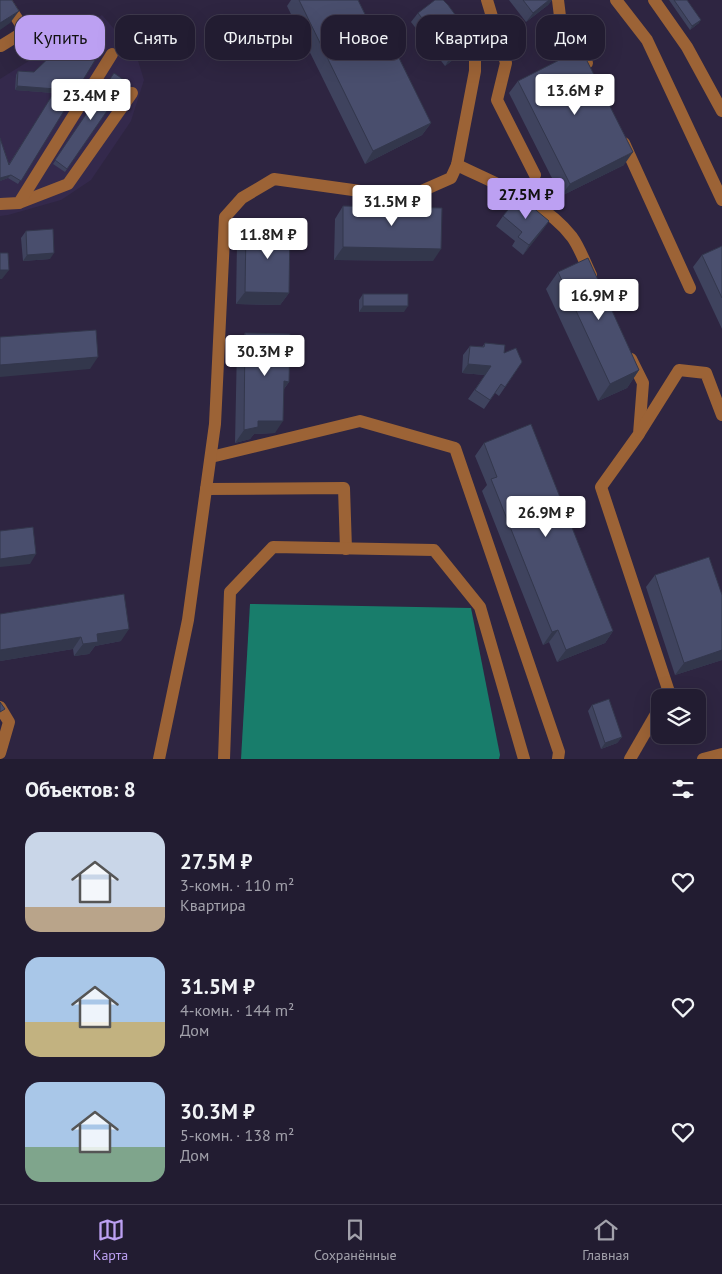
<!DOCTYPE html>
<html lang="ru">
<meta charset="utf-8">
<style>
:root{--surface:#221c31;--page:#2e293d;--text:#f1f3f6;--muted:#a2a1ab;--line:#3f3a4d;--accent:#bca0f2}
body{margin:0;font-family:"PT Sans",sans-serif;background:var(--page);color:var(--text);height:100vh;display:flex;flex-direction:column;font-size:19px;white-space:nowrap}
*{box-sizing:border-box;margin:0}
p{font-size:16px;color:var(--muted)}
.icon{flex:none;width:28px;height:28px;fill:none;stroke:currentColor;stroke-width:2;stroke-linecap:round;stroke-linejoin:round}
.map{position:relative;height:759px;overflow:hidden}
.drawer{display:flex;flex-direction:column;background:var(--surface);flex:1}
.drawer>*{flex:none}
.banner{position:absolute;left:15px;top:15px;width:692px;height:45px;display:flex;gap:10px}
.controls{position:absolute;left:651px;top:689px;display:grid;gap:10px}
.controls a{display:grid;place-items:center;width:55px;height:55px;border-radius:10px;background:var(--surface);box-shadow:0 5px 20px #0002,0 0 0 1px var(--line);font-size:25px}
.price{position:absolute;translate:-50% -42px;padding:0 11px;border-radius:5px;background:#fff;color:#222;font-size:16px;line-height:32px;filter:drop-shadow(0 1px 2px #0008)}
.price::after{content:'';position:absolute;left:50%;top:30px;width:15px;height:11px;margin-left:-8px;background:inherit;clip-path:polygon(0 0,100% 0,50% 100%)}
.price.active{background:var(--accent);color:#111}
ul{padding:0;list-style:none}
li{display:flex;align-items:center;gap:15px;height:125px;padding:0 25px}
li span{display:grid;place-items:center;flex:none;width:140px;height:100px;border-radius:15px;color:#555}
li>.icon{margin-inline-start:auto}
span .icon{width:60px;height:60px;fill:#fffc;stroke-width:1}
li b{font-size:21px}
h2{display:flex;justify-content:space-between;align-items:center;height:60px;padding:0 25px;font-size:21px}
.chip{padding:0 18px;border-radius:15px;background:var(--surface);box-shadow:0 5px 20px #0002,0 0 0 1px var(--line);font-size:18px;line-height:45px}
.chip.active{background:var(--accent);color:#111}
.tabs{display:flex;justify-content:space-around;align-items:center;height:70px;border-top:1px solid var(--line);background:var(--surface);font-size:14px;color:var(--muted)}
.tabs a{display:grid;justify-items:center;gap:2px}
.tabs .active{color:var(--accent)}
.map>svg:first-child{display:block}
</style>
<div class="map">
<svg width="722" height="759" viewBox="0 0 722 759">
<rect width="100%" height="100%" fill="#2e2541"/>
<path fill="#34294c" d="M102,15L136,54L144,80L131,121L91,180L61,200L8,215L0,216V79Z"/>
<path fill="#187d6b" d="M250,604L471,608L500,755L499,759H241Z"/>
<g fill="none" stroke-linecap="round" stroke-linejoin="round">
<g stroke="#9c6336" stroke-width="12">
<path d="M487,0L506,63L497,100L535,175"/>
<path d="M558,0L562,33L587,63"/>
<path d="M616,0L647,40L722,200"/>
<path d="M654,0L687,47L722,111"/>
<path d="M1,46L25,31L5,0"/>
<path d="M624,143L690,288"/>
<path d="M457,165C496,184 545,202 572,237C580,248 585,263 591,275"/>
<path d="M19,203L68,184L132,93"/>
<path d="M0,204L19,203L112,54"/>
<path d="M631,359L643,383L639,434L601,487L669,692L666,698"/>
<path d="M640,432L679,370L706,373L722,415"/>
<path d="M211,457L360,421L455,448L559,752L558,759"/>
<path d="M206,489L344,488L346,549"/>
<path d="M0,707L9,722L0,753"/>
<path d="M159,759L188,620L215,424L225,217L242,198L274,179L360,191L417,193L451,178L457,165L475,71V42L464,28"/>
<path d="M224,759L230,592L273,547L434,550L480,607L524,759"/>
<path d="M630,759L660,707"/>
<path d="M703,759L722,754"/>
</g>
</g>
<g fill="#3f435e">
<path d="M291,0H358L387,59L431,123L422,135L365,164L287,6Z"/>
<path d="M509,0H552L548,5L526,22Z"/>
<path d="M669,0H687L699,23L690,30Z"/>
<path d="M418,13L473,39L467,49L445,66L411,22Z"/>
<path d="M90,30L94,62L18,184L8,178L0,181V138L9,164L54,93L15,90L16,75L18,71L34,72L75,60Z"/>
<path d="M114,73L127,82L65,172L53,164Z"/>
<path d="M518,81L624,165L561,196L509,93Z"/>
<path d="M343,206L433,261L334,260L335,219Z"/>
<path d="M503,216L549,221L523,255L512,246L515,241L496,226Z"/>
<path d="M246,228L289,293L280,305L236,304L237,240Z"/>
<path d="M26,231L50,259L23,261L21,238Z"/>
<path d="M722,246V329L693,267L702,255Z"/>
<path d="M558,272L639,370L627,388L598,401L546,289Z"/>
<path d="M363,294L404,312H359V300Z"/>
<path d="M245,333L289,382L284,389L275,433L254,434L250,439L235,443L237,345Z"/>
<path d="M485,343L522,362L499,396L495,393L484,409L468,399L485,375L462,373L463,355L470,346L482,347Z"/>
<path d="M484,443L613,631L605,643L557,662L549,642L543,645L482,491L487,485L475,456Z"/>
<path d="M655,575L722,660L675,675L646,587Z"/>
<path d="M0,614L121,641L95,646L89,654L74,656L73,649L0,661Z"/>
<path d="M592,705L622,737L617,743L601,749L588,711Z"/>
</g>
<g fill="#33374c">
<path d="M549,0H552L548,5L526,22L533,13Z"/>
<path d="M19,11L10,23L0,30V23Z"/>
<path d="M701,20L699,23L690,30L692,26Z"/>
<path d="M473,39L467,49L445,66L451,56Z"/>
<path d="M17,86L56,89L54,93L15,90Z"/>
<path d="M431,123L422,135L365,164L373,151Z"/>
<path d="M633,152L624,165L561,196L570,184Z"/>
<path d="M11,175L8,178L0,181V178Z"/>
<path d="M549,221L543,230L523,255L529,245Z"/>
<path d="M343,247L441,249L433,261L334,260Z"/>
<path d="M54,253L50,259L23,261L27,255Z"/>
<path d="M0,270H9L2,279H0Z"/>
<path d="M245,292L289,293L280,305L236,304Z"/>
<path d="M363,306H408L404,312H359Z"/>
<path d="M98,357L90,369L0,377V365Z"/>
<path d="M468,364L491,366L485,375L462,373Z"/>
<path d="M639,370L627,388L598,401L610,384Z"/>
<path d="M284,381L289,382L280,394Z"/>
<path d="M258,421H283L275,433L254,434L250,439L235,443L244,430Z"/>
<path d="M36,554L30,564L0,567V559Z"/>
<path d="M129,629L121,641L95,646L89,654L74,656L83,644L97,634Z"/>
<path d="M558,630L549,642L543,645L552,632Z"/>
<path d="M613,631L605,643L557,662L566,650Z"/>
<path d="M81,637L73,649L0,661V650Z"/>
<path d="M722,650V660L675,675L684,663Z"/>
<path d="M622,737L617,743L601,749L605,743Z"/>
</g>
<g fill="#494e6d" stroke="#33374c">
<path d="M0,0H12L19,11L0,23Z"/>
<path d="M299,0H358L387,59L397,54L431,123L373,151Z"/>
<path d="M435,0H443L448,5L473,39L451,56L418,13Z"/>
<path d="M523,0H549L533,13Z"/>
<path d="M674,0H687L701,20L692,26Z"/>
<path d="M90,30L106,37L94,62L21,181L11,175L0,178V138L9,165L56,89L17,86L18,71L34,72L61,46L75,60Z"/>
<path d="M581,49L633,152L570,184L518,81Z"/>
<path d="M114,73L127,82L67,169L55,160Z"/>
<path d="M519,196L549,221L529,245L518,237L522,232L503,216Z"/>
<path d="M343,206L442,208L441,249L343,247Z"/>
<path d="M246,228H290L289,293L245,292Z"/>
<path d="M53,229L54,253L27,255L26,231Z"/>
<path d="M722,246V298L702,255Z"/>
<path d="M0,253H8L9,270H0Z"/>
<path d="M588,258L639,370L610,384L558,272Z"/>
<rect x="363" y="294" width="45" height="12"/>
<path d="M96,330L98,357L0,365V337Z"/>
<path d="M245,333L290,334L289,382L284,381L283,421H258V427L244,430Z"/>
<path d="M485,343L505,345L504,353L516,348L522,362L505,387L501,384L490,400L475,390L491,366L468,364L470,346L484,347Z"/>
<path d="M531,424L613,631L566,650L558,630L552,632L491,479L497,477L484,443Z"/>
<path d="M33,527L36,554L0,559V531Z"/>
<path d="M709,557L722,595V650L684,663L655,575Z"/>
<path d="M124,594L129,629L97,634L98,642L83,644L81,637L0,650V614Z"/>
<path d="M609,699L622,737L605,743L592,705Z"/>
<path d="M0,702L5,709L0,712Z"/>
</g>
</svg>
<div class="controls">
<a><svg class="icon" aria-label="layers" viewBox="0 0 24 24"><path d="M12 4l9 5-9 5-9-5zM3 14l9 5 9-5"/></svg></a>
</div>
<b class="price" style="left:575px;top:116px">13.6M ₽</b>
<b class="price" style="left:91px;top:121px">23.4M ₽</b>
<b class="price active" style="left:526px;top:220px">27.5M ₽</b>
<b class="price" style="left:392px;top:227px">31.5M ₽</b>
<b class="price" style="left:268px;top:260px">11.8M ₽</b>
<b class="price" style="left:599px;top:321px">16.9M ₽</b>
<b class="price" style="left:265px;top:377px">30.3M ₽</b>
<b class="price" style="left:546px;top:538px">26.9M ₽</b>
<div class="banner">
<a class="chip active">Купить</a>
<a class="chip">Снять</a>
<a class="chip">Фильтры</a>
<a class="chip">Новое</a>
<a class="chip">Квартира</a>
<a class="chip">Дом</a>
</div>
</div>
<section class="drawer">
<h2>Объектов: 8<svg class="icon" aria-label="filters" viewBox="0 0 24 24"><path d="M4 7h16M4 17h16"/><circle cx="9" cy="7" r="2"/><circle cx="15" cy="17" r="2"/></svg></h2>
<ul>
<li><span style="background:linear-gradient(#c9d6e8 75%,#b9a48a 0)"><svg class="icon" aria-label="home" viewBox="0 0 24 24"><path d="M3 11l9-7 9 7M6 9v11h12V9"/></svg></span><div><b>27.5M ₽</b><p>3-комн. · 110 m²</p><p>Квартира</p></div><svg class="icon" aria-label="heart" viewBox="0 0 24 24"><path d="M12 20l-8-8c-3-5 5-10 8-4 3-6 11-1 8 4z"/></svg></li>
<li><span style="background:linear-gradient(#a9c7e8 65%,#c2b280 0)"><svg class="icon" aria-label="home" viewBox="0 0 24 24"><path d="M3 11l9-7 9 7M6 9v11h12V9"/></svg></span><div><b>31.5M ₽</b><p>4-комн. · 144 m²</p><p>Дом</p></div><svg class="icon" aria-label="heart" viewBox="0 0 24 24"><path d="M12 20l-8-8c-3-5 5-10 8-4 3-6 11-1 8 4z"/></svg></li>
<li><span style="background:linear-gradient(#a9c7e8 65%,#7fa58c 0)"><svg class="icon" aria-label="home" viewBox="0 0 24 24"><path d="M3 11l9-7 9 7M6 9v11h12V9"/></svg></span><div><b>30.3M ₽</b><p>5-комн. · 138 m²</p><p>Дом</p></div><svg class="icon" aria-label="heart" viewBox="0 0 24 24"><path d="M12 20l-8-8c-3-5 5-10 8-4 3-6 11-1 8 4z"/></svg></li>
</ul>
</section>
<nav class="tabs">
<a class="active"><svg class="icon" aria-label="map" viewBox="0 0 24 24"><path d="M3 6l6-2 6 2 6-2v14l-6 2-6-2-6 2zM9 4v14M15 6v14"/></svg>Карта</a>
<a><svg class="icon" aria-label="saved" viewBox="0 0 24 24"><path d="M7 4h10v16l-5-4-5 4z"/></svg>Сохранённые</a>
<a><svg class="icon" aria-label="home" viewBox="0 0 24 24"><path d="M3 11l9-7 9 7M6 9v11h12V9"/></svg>Главная</a>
</nav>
